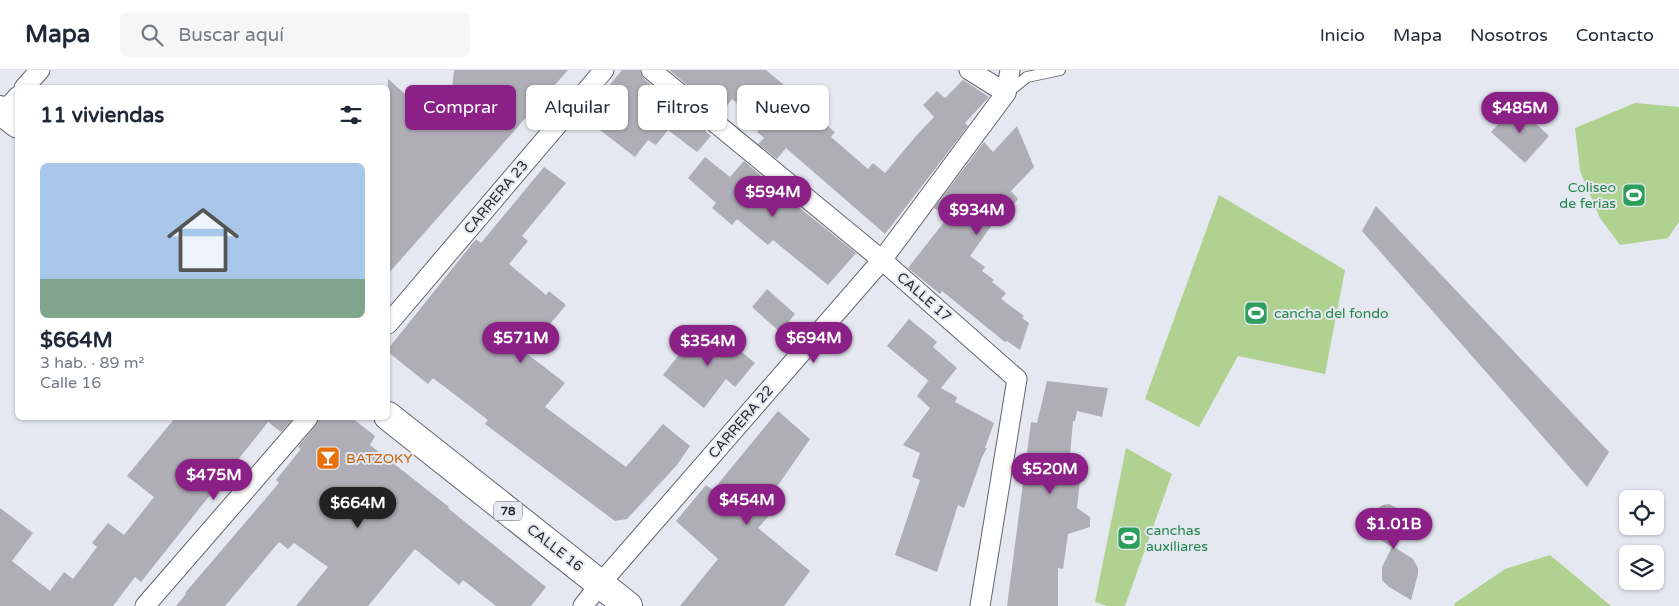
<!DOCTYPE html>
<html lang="es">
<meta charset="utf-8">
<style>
:root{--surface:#fff;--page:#f6f6f7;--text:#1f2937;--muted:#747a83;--line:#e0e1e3;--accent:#8b2186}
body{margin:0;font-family:"Varela Round",sans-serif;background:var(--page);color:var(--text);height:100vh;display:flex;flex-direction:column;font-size:19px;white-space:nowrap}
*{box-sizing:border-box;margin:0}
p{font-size:16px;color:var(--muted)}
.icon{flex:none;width:28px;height:28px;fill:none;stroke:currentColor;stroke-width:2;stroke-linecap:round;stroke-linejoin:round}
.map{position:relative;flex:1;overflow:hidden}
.sheet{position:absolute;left:15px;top:15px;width:375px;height:335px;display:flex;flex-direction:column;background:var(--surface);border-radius:8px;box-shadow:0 1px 4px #0004}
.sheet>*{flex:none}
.guide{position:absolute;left:405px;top:15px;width:475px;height:45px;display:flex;gap:10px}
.tools{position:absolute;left:1619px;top:420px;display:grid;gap:10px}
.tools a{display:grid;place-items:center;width:45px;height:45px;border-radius:8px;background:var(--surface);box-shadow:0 1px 4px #0004;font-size:25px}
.price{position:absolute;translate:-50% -42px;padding:0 11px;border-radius:18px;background:var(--accent);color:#fff;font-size:16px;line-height:32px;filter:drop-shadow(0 1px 2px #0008)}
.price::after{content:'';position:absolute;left:50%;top:30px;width:15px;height:11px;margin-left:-8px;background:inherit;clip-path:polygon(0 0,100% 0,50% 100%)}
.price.selected{background:#222;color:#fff}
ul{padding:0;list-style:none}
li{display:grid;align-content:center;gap:10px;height:265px;padding:0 25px}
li+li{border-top:1px solid var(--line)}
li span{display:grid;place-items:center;height:155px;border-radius:8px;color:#555}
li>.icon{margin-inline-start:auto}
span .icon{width:90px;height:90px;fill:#fffc;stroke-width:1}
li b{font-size:21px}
h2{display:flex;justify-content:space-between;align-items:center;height:60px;padding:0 25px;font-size:21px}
.tag{padding:0 18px;border-radius:8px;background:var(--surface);box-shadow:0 1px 4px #0004;font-size:18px;line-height:45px}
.tag.selected{background:var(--accent);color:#fff}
header{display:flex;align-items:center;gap:30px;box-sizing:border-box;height:70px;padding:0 25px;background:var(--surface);border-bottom:1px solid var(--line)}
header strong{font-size:24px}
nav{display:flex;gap:28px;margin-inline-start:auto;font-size:18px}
.search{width:350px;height:45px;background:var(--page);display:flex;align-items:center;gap:12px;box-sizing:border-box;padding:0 18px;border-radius:8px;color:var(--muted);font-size:19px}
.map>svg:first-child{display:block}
</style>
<header>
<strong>Mapa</strong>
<div class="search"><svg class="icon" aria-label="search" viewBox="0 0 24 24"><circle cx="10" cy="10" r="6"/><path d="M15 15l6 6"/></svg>Buscar aquí</div>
<nav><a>Inicio</a><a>Mapa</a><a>Nosotros</a><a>Contacto</a></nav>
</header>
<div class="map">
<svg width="1679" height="536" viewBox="0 0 1679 536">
<rect width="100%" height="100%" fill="#e5e8f1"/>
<g fill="#b0d290">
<path d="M1635,33L1679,37V152L1668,168L1620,175L1600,148L1580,101L1575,58Z"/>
<path d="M1219,125L1345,200L1325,304L1238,286L1199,357L1145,329Z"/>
<path d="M1126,378L1172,404L1125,536H1107L1095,532Z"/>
<path d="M1550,485L1611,536H1454L1455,533L1505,499Z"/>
</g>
<g fill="#afadb5">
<path d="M454,0H568L388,204V9L435,50L451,28Z"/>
<path d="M622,0H640L644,9L706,60L705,61L711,66L697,82L668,60L656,75L648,70L635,87L583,47Z"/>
<path d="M669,0H766L820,45L818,48L835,62L831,67L868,99L873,93L885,103L916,66L934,47L923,35L937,21L945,28L963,10L989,27L965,53L968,56L885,164L786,78L777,89L758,74L764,68L757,62L762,56L732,29L721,43Z"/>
<path d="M1516,35L1549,66L1525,93L1491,62Z"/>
<path d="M1017,56L1034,97L1011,121L1018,129L1003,148L999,145L970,186L985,197L982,201L994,210L992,212L1006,223L1001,229L1024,246L1022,248L1029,253L1020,280L1007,271L1005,272L942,221L940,224L908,198L948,147L934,138L984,72L993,82Z"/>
<path d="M705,87L730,107L744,91L777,120L856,183L828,215L773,170L768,175L737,149L732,155L712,138L716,133L688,108Z"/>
<path d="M544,97L566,113L522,166L528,171L509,194L546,225L549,221L566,235L526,283L565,313L545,337L626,397L663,354L690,376L677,395L627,449L615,451L485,354L488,350L433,308L428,314L388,282V279L476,169L481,173Z"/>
<path d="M1376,136L1609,382L1587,417L1362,161Z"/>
<path d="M767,219L795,244L780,262L752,237Z"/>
<path d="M909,249L937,272L933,277L957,298L941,318L957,327L955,332L994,353L985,378H987L982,387L964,438L958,435L937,502L895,485L920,410L912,407L920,383L903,375L930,338L917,326L928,311L930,312L887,276Z"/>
<path d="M700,258L717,272L721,265L755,293L735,317L726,309L704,338L663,305Z"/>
<path d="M1047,311L1108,318L1102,347L1077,341L1075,351H1073L1068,409L1080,410L1077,438L1090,447V457L1068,464L1063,499L1058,498V536H1007L1031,352L1037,353Z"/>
<path d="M778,341L810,369L772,424L781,432L758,458L810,501L784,536H680L718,489L676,451L706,415L713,420Z"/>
<path d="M175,348H294L281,362L268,352L141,512L135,507L113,536H0V438L33,463L12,491L50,521L64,502L73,509L97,477L92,473L108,453L124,465L154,427L127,406Z"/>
<path d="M319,348H352L375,366L370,375L449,437L448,438L465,452L546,517L531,536H496L463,510L459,515L415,479L368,536H296L328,497L294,473L288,479L279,472L225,536H176L186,524L185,523L279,413L276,410L301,379L298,377L316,355Z"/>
<path d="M1389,434L1401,440L1405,445L1406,451L1404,461L1394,477L1413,489L1418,498V504L1411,530L1389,517L1382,510V497L1392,477L1374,466L1369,457L1370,448L1375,440L1383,435Z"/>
</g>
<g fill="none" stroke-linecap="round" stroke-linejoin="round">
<g stroke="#63666e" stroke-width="12">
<path id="service" d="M1007,23L1027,7L1060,0"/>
</g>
<g stroke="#63666e" stroke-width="21">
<g id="minor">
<path d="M651,0L882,190L1017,309L980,536"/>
<path d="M969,0L1006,23"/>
<path d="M24,18L40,0"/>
<path d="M0,46L18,26"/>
<path d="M388,254L604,0"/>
<path d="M145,536L308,348"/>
<path d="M583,536L600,514L882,190L1006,23L1010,0"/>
</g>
</g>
<g stroke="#63666e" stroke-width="30">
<g id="trunk">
<path d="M0,40L18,54"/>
<path d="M388,346L628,536"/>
</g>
</g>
<use href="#service" stroke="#fff" stroke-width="10"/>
<use href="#minor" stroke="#fff" stroke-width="19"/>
<use href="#trunk" stroke="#fff" stroke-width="28"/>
</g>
<defs>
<g id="stadium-square" transform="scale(1.25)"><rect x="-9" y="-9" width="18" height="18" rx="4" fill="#2e9e5b" stroke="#e5e8f1"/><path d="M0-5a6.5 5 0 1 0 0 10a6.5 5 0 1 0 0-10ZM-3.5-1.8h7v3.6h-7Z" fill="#fff"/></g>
<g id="bar-square" transform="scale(1.25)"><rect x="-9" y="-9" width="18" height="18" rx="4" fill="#e8710a" stroke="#e5e8f1"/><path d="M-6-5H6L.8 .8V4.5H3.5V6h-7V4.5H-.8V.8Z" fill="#fff"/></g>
</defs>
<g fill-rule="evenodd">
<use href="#stadium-square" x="1634" y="125"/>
<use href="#stadium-square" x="1256" y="243"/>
<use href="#bar-square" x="328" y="388"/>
<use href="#stadium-square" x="1129" y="468"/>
</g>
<g text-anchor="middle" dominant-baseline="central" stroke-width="4" stroke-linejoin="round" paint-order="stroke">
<rect fill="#e5e8f1" stroke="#636469" stroke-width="1" x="494" y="431.5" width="28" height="19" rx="4"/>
<g font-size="12" font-weight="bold" fill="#2b2c2f">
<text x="508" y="441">78</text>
</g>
<g font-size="14" fill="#27864d" stroke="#e5e8f1" text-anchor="start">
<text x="1616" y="117" text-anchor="end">Coliseo<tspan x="1616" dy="16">de ferias</tspan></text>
<text x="1274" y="243">cancha del fondo</text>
<text x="1146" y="460">canchas<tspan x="1146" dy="16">auxiliares</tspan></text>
</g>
<g font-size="14" fill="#2b2c2f" stroke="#e5e8f1">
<text transform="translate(496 127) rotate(-50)">CARRERA 23</text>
<text transform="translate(924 227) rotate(41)">CALLE 17</text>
<text transform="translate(741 352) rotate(-49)">CARRERA 22</text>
<text transform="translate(555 478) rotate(38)">CALLE 16</text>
</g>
<g font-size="14" fill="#c56008" stroke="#e5e8f1" text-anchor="start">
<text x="346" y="388">BATZOKY</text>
</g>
</g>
</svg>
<div class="tools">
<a><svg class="icon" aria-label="locate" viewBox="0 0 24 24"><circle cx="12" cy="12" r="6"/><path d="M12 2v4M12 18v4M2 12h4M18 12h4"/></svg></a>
<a><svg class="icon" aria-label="layers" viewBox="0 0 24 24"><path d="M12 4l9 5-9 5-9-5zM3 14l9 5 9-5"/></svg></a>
</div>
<b class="price" style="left:1520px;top:64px">$485M</b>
<b class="price" style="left:773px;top:148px">$594M</b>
<b class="price" style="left:977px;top:166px">$934M</b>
<b class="price" style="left:521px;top:294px">$571M</b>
<b class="price" style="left:814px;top:294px">$694M</b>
<b class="price" style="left:708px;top:297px">$354M</b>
<b class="price" style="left:1050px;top:425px">$520M</b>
<b class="price" style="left:214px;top:431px">$475M</b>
<b class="price" style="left:747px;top:456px">$454M</b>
<b class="price selected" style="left:358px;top:459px">$664M</b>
<b class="price" style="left:1394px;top:480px">$1.01B</b>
<div class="guide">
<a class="tag selected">Comprar</a>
<a class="tag">Alquilar</a>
<a class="tag">Filtros</a>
<a class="tag">Nuevo</a>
</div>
<section class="sheet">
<h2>11 viviendas<svg class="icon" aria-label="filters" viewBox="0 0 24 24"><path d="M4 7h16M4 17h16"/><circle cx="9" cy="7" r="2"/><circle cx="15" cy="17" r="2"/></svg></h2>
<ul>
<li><span style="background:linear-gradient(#a9c7e8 75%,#7fa58c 0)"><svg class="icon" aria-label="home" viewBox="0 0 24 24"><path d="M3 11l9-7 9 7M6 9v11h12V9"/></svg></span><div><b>$664M</b><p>3 hab. · 89 m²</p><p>Calle 16</p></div></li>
</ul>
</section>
</div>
